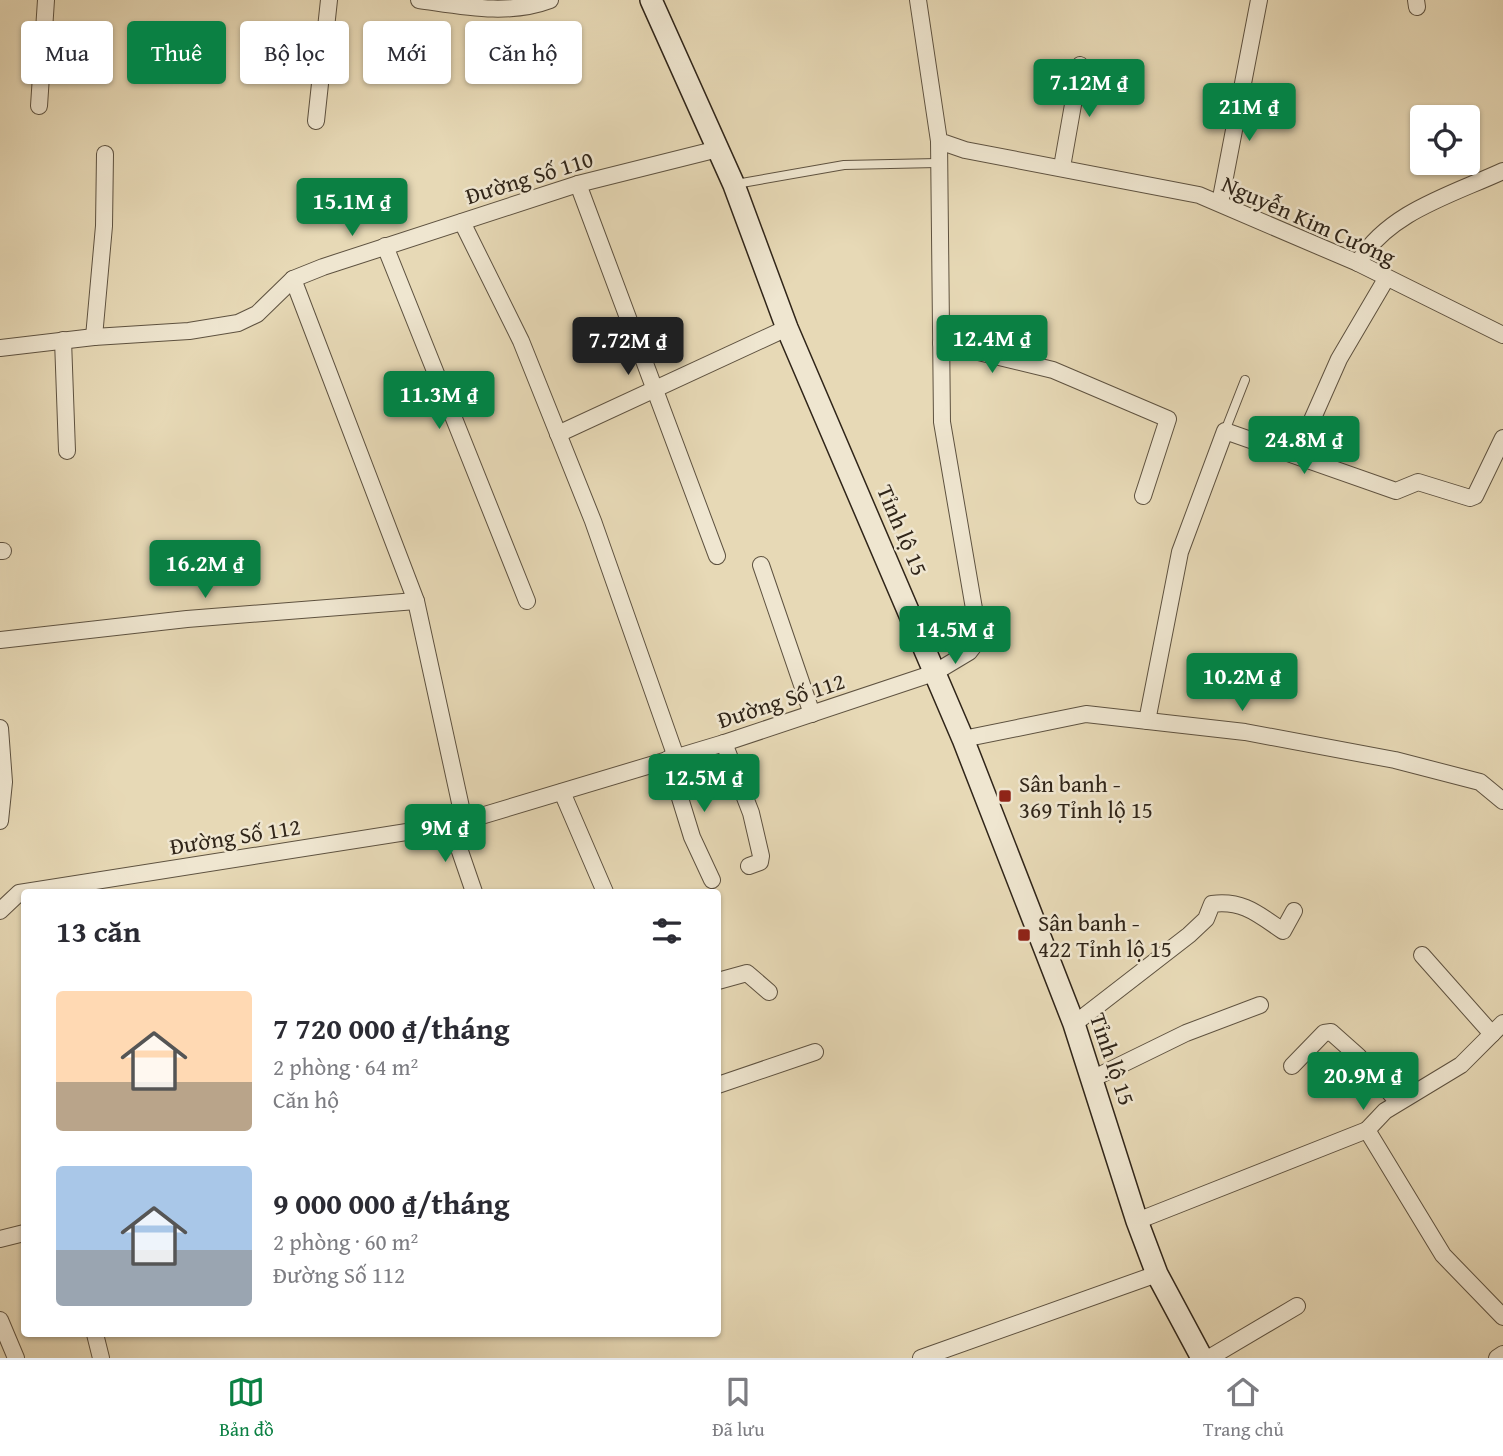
<!DOCTYPE html>
<html lang="vi">
<meta charset="utf-8">
<style>
:root{--surface:#fff;--page:#f2f2f3;--text:#2b2b33;--muted:#7c7c81;--line:#e1e1e2;--accent:#0b8043}
body{margin:0;font-family:"Gentium Book Plus",serif;background:var(--page);color:var(--text);height:100vh;display:flex;flex-direction:column;font-size:26px;white-space:nowrap}
*{box-sizing:border-box;margin:0}
p{font-size:23px;color:var(--muted)}
.icon{flex:none;width:38px;height:38px;fill:none;stroke:currentColor;stroke-width:2;stroke-linecap:round;stroke-linejoin:round}
.map{position:relative;flex:1;overflow:hidden}
.details{position:absolute;left:21px;top:889px;width:700px;height:448px;display:flex;flex-direction:column;background:var(--surface);border-radius:7px;box-shadow:0 2px 5px #0004}
.details>*{flex:none}
.guide{position:absolute;left:21px;top:21px;width:700px;height:63px;display:flex;gap:14px}
.buttons{position:absolute;left:1410px;top:105px;display:grid;gap:14px}
.buttons a{display:grid;place-items:center;width:70px;height:70px;border-radius:7px;background:var(--surface);box-shadow:0 2px 5px #0004;font-size:35px}
.price{position:absolute;translate:-50% -60px;padding:0 16px;border-radius:7px;background:var(--accent);color:#fff;font-size:23px;line-height:46px;filter:drop-shadow(0 2px 4px #0008)}
.price::after{content:'';position:absolute;left:50%;top:42px;width:21px;height:16px;margin-left:-10px;background:inherit;clip-path:polygon(0 0,100% 0,50% 100%)}
.price.current{background:#222;color:#fff}
ul{padding:0;list-style:none}
li{display:flex;align-items:center;gap:21px;height:175px;padding:0 35px}
li span{display:grid;place-items:center;flex:none;width:196px;height:140px;border-radius:7px;color:#555}
li>.icon{margin-inline-start:auto}
span .icon{width:84px;height:84px;fill:#fffc;stroke-width:1}
li b{font-size:30px}
h2{display:flex;justify-content:space-between;align-items:center;height:84px;padding:0 35px;font-size:30px}
.chip{padding:0 24px;border-radius:7px;background:var(--surface);box-shadow:0 2px 5px #0004;font-size:24px;line-height:63px}
.chip.current{background:var(--accent);color:#fff}
.tab-bar{display:flex;justify-content:space-around;align-items:center;height:98px;border-top:2px solid var(--line);background:var(--surface);font-size:19px;color:var(--muted)}
.tab-bar a{display:grid;justify-items:center;gap:4px}
.tab-bar .current{color:var(--accent)}
.map>svg:first-child{display:block}
</style>
<div class="map">
<svg width="1503" height="1358" viewBox="0 0 1503 1358">
<rect width="100%" height="100%" fill="#e7d9b6"/>
<filter id="stains"><feTurbulence type="fractalNoise" baseFrequency=".00286" numOctaves="4"/><feColorMatrix values="0 0 0 0 .2 0 0 0 0 .09 0 0 0 0 .02 0 0 0 .5 -.17"/></filter>
<radialGradient id="worn" r=".72"><stop offset=".6" stop-color="#630" stop-opacity="0"/><stop offset="1" stop-color="#630" stop-opacity=".3"/></radialGradient>
<g fill="none" stroke-linecap="round" stroke-linejoin="round">
<g stroke="#5e5240" stroke-width="10">
<g id="lane">
<path d="M736,184L844,165L937,163"/>
<path d="M1225,431L1245,380"/>
</g>
</g>
<g stroke="#5e5240" stroke-width="18">
<g id="street">
<path d="M419,0C462,6 508,16 550,0"/>
<path d="M918,0L939,141L965,150L1199,195L1358,263L1503,335"/>
<path d="M1416,0L1417,7"/>
<path d="M39,106L46,0"/>
<path d="M316,121L329,0"/>
<path d="M1062,167L1080,65"/>
<path d="M578,184L717,556"/>
<path d="M1220,203L1259,0"/>
<path d="M462,222L521,341L593,521L676,757"/>
<path d="M385,246L527,601"/>
<path d="M1358,263C1388,212 1451,195 1503,171"/>
<path d="M293,279L416,601L464,821"/>
<path d="M94,337L104,226L105,154"/>
<path d="M63,340L67,451"/>
<path d="M941,343L1053,370L1168,419L1143,496"/>
<path d="M0,348L94,337L189,331L238,323L257,314L293,279L323,267L578,184L718,149"/>
<path d="M558,434L787,328"/>
<path d="M1297,454L1339,359L1386,279"/>
<path d="M0,551H3"/>
<path d="M761,565L812,714"/>
<path d="M0,640L187,619L416,601"/>
<path d="M1147,721L1180,552L1225,431L1396,491L1418,482L1470,498L1475,496L1503,438"/>
<path d="M0,728L4,782L0,821"/>
<path d="M963,739L1086,714L1245,732L1395,760L1480,782L1503,801"/>
<path d="M724,743L751,813L761,856L760,862L749,866"/>
<path d="M668,759L692,837L712,880"/>
<path d="M562,792L605,892"/>
<path d="M451,825L474,892"/>
<path d="M0,911L19,893L451,825L724,743L934,673L969,652L976,643L978,632L942,422L939,141"/>
<path d="M1422,955L1492,1034"/>
<path d="M718,981L747,973L769,992"/>
<path d="M1074,1024L1189,935L1206,919L1212,904C1243,900 1258,914 1283,931L1294,911"/>
<path d="M1292,1066L1324,1033L1331,1032L1358,1056L1398,1102"/>
<path d="M1094,1078L1186,1033L1260,1005"/>
<path d="M718,1085L815,1052"/>
<path d="M1367,1130L1385,1111L1461,1065L1503,1023"/>
<path d="M1137,1221L1367,1130L1443,1255L1503,1317"/>
<path d="M0,1239L24,1233"/>
<path d="M0,1320L16,1358"/>
<path d="M95,1334L101,1358"/>
<path d="M921,1358L1157,1274"/>
<path d="M1209,1358L1297,1306"/>
<path d="M1497,1358L1503,1354"/>
</g>
</g>
<g stroke="#302519" stroke-width="24">
<path id="secondary" d="M651,0L734,185L787,328L963,739L1074,1024L1137,1221L1157,1274L1202,1358"/>
</g>
<use href="#lane" stroke="#efe6d0" stroke-width="8"/>
<use href="#street" stroke="#efe6d0" stroke-width="16"/>
<use href="#secondary" stroke="#efe6d0" stroke-width="21"/>
</g>
<g fill="#8f2418" stroke="#efe6d0" stroke-width="2.5">
<rect x="998" y="789" width="14" height="14" rx="3.5"/>
<rect x="1017" y="928" width="14" height="14" rx="3.5"/>
</g>
<g text-anchor="middle" dominant-baseline="central" stroke-width="5" stroke-linejoin="round" paint-order="stroke">
<g font-size="23" fill="#302519" stroke="#efe6d0">
<text transform="translate(529 177) rotate(-17)">Đường Số 110</text>
<text transform="translate(1309 220) rotate(24)">Nguyễn Kim Cương</text>
<text transform="translate(903 530) rotate(67)">Tỉnh lộ 15</text>
<text transform="translate(781 700) rotate(-18)">Đường Số 112</text>
<text transform="translate(235 836) rotate(-9)">Đường Số 112</text>
<text transform="translate(1113 1059) rotate(71)">Tỉnh lộ 15</text>
</g>
<g font-size="23" fill="#302519" stroke="#efe6d0" text-anchor="start">
<text x="1019" y="783">Sân banh -<tspan x="1019" dy="26">369 Tỉnh lộ 15</tspan></text>
<text x="1038" y="922">Sân banh -<tspan x="1038" dy="26">422 Tỉnh lộ 15</tspan></text>
</g>
</g>
<rect width="100%" height="100%" filter="url(#stains)"/>
<rect width="100%" height="100%" fill="url(#worn)"/>
</svg>
<div class="buttons">
<a><svg class="icon" aria-label="locate" viewBox="0 0 24 24"><circle cx="12" cy="12" r="6"/><path d="M12 2v4M12 18v4M2 12h4M18 12h4"/></svg></a>
</div>
<b class="price" style="left:1089px;top:119px">7.12M ₫</b>
<b class="price" style="left:1249px;top:143px">21M ₫</b>
<b class="price" style="left:352px;top:238px">15.1M ₫</b>
<b class="price" style="left:992px;top:375px">12.4M ₫</b>
<b class="price current" style="left:628px;top:377px">7.72M ₫</b>
<b class="price" style="left:439px;top:431px">11.3M ₫</b>
<b class="price" style="left:1304px;top:476px">24.8M ₫</b>
<b class="price" style="left:205px;top:600px">16.2M ₫</b>
<b class="price" style="left:955px;top:666px">14.5M ₫</b>
<b class="price" style="left:1242px;top:713px">10.2M ₫</b>
<b class="price" style="left:704px;top:814px">12.5M ₫</b>
<b class="price" style="left:445px;top:864px">9M ₫</b>
<b class="price" style="left:1363px;top:1112px">20.9M ₫</b>
<div class="guide">
<a class="chip">Mua</a>
<a class="chip current">Thuê</a>
<a class="chip">Bộ lọc</a>
<a class="chip">Mới</a>
<a class="chip">Căn hộ</a>
</div>
<section class="details">
<h2>13 căn<svg class="icon" aria-label="filters" viewBox="0 0 24 24"><path d="M4 7h16M4 17h16"/><circle cx="9" cy="7" r="2"/><circle cx="15" cy="17" r="2"/></svg></h2>
<ul>
<li><span style="background:linear-gradient(#ffd9b3 65%,#b9a48a 0)"><svg class="icon" aria-label="home" viewBox="0 0 24 24"><path d="M3 11l9-7 9 7M6 9v11h12V9"/></svg></span><div><b>7 720 000 ₫/tháng</b><p>2 phòng · 64 m²</p><p>Căn hộ</p></div></li>
<li><span style="background:linear-gradient(#a9c7e8 60%,#9aa5b1 0)"><svg class="icon" aria-label="home" viewBox="0 0 24 24"><path d="M3 11l9-7 9 7M6 9v11h12V9"/></svg></span><div><b>9 000 000 ₫/tháng</b><p>2 phòng · 60 m²</p><p>Đường Số 112</p></div></li>
</ul>
</section>
</div>
<nav class="tab-bar">
<a class="current"><svg class="icon" aria-label="map" viewBox="0 0 24 24"><path d="M3 6l6-2 6 2 6-2v14l-6 2-6-2-6 2zM9 4v14M15 6v14"/></svg>Bản đồ</a>
<a><svg class="icon" aria-label="saved" viewBox="0 0 24 24"><path d="M7 4h10v16l-5-4-5 4z"/></svg>Đã lưu</a>
<a><svg class="icon" aria-label="home" viewBox="0 0 24 24"><path d="M3 11l9-7 9 7M6 9v11h12V9"/></svg>Trang chủ</a>
</nav>
